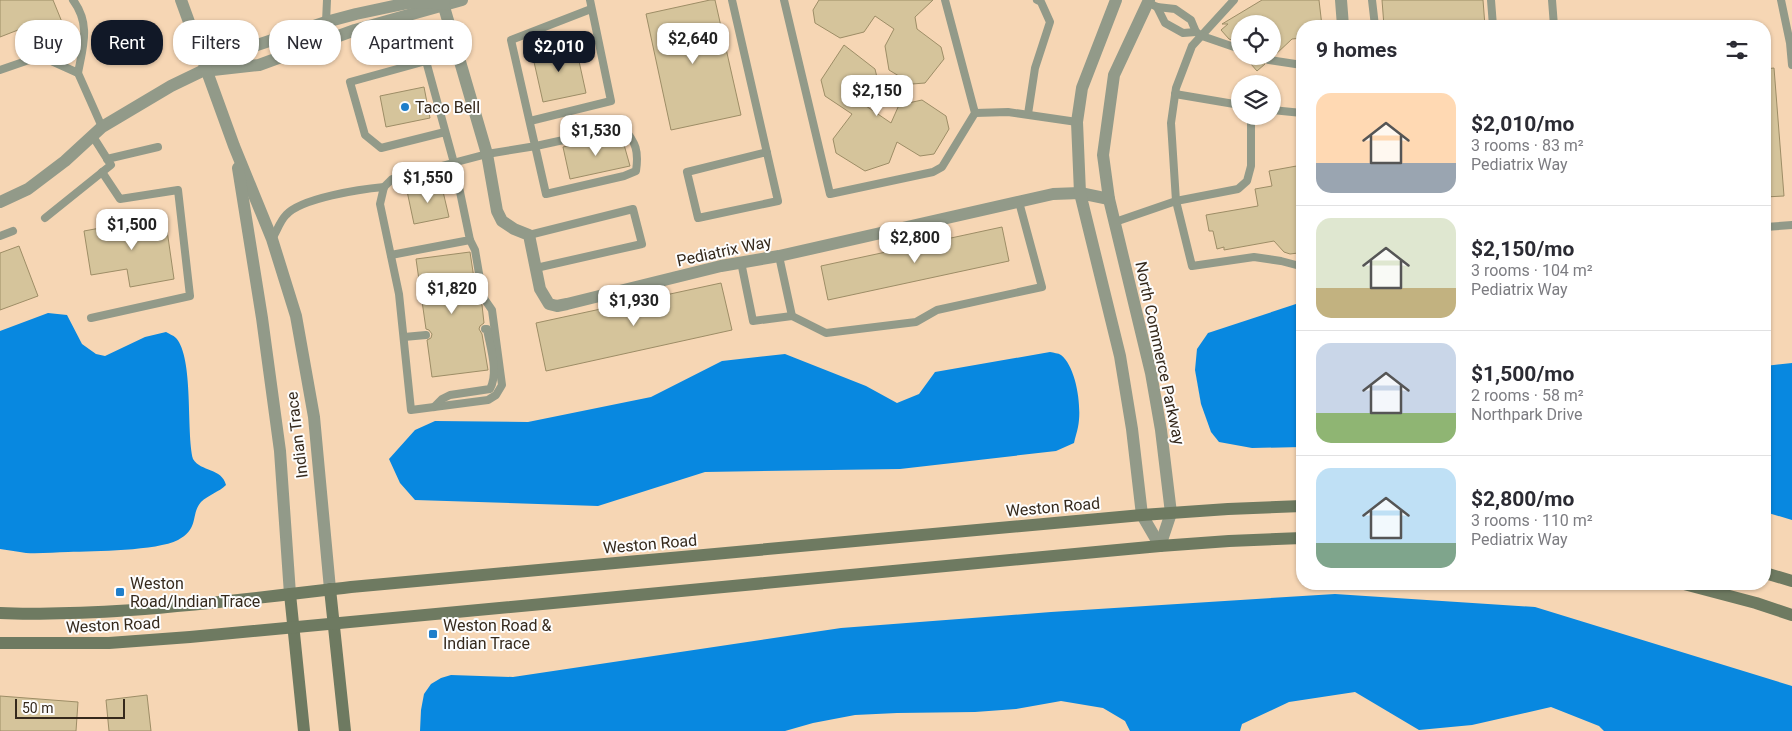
<!DOCTYPE html>
<meta charset="utf-8">
<style>
:root{--surface:#fff;--page:#f2f2f3;--text:#2b2b33;--muted:#7c7c81;--line:#e1e1e2;--accent:#111827}
body{margin:0;font-family:Roboto,sans-serif;background:var(--page);color:var(--text);height:100vh;display:flex;flex-direction:column;font-size:19px;white-space:nowrap}
*{box-sizing:border-box;margin:0}
p{font-size:16px;color:var(--muted)}
.icon{flex:none;width:28px;height:28px;fill:none;stroke:currentColor;stroke-width:2;stroke-linecap:round;stroke-linejoin:round}
.map{position:relative;flex:1;overflow:hidden}
.side{position:absolute;left:1296px;top:20px;width:475px;height:570px;display:flex;flex-direction:column;background:var(--surface);border-radius:20px;box-shadow:0 1px 4px #0004}
.side>*{flex:none}
.hud{position:absolute;left:15px;top:20px;width:475px;height:45px;display:flex;gap:10px}
.controls{position:absolute;left:1231px;top:15px;display:grid;gap:10px}
.controls a{display:grid;place-items:center;width:50px;height:50px;border-radius:50%;background:var(--surface);box-shadow:0 1px 4px #0004;font-size:25px}
.scale{position:absolute;left:15px;bottom:12px;width:110px;box-sizing:border-box;padding-left:5px;border:2px solid #35291c;border-top:0;font-size:14px;line-height:18px;white-space:nowrap;color:#35291c;-webkit-text-stroke:4px #fdfdfd;paint-order:stroke}
.price{position:absolute;translate:-50% -42px;padding:0 11px;border-radius:10px;background:#fff;color:#222;font-size:16px;line-height:32px;filter:drop-shadow(0 1px 2px #0008)}
.price::after{content:'';position:absolute;left:50%;top:30px;width:15px;height:11px;margin-left:-8px;background:inherit;clip-path:polygon(0 0,100% 0,50% 100%)}
.price.on{background:var(--accent);color:#fff}
ul{padding:0;list-style:none}
li{display:flex;align-items:center;gap:15px;height:125px;padding:0 20px}
li+li{border-top:1px solid var(--line)}
li span{display:grid;place-items:center;flex:none;width:140px;height:100px;border-radius:15px;color:#555}
li>.icon{margin-inline-start:auto}
span .icon{width:60px;height:60px;fill:#fffc;stroke-width:1}
li b{font-size:21px}
h2{display:flex;justify-content:space-between;align-items:center;height:60px;padding:0 20px;font-size:21px}
.tag{padding:0 18px;border-radius:20px;background:var(--surface);box-shadow:0 1px 4px #0004;font-size:18px;line-height:45px}
.tag.on{background:var(--accent);color:#fff}
.map>svg:first-child{display:block}
</style>
<div class="map">
<svg width="1792" height="731" viewBox="0 0 1792 731">
<rect width="100%" height="100%" fill="#f6d6b4"/>
<g fill="#0888e0">
<path d="M1302,302V447L1252,448L1219,442L1211,432L1201,404L1195,370L1197,349L1208,333Z"/>
<path d="M48,313L67,315L82,344L96,354L105,356L145,337L166,332C169,334 173,335 176,338C194,358 186,431 193,459C201,472 222,468 226,485C219,492 208,495 201,502C190,515 200,528 178,540C156,551 95,551 68,552C55,552 40,554 26,553C18,552 9,550 0,549V331Z"/>
<path d="M1050,352C1054,353 1058,353 1061,355C1077,368 1082,409 1078,427C1077,432 1075,438 1074,443L1056,451L900,469L705,472L598,506L415,500L400,483L389,459L415,430L435,421L528,422L651,397L722,361L785,354L866,386L897,403L919,394L935,372Z"/>
<path d="M1792,363V520L1765,512V366Z"/>
<path d="M1335,594L1535,607L1792,686V731H1604L1599,726L1551,707L1472,725L1419,730L1355,692L1289,702L1242,724L1240,731H1130L1125,721L1103,708L1061,701L1016,709L975,712L897,713L855,715L813,723L785,731H420L421,710L424,694L431,684L441,678L451,675L513,677L841,628L1051,612Z"/>
</g>
<g fill="#d5c49b" stroke="#9d8d66">
<path d="M0,0H53L64,27L23,42L18,30L0,37Z"/>
<path d="M710,0H715L741,115L671,130L646,14Z"/>
<path d="M819,0H933L915,17L917,29L941,47L944,59L925,83L912,84L889,70L885,46L894,29L875,16L864,32L840,38L815,23L813,10Z"/>
<path d="M1262,0H1319L1322,26H1302V38L1292,39L1275,55H1272V24H1240V43L1229,39L1221,30L1228,24H1222Z"/>
<path d="M1382,0H1483L1485,26H1384Z"/>
<path d="M575,43L586,93L543,102L532,53Z"/>
<path d="M844,45L875,69L880,90L866,106L891,123L899,105L922,100L946,116L949,129L934,154L920,156L897,142L889,163L865,171L836,153L833,139L852,114L825,96L821,80Z"/>
<path d="M1244,56H1265L1263,60L1265,64L1257,71Z"/>
<path d="M1774,68L1784,196L1765,197V69Z"/>
<path d="M424,87L430,118L386,127L380,96Z"/>
<path d="M621,134L630,166L570,179L563,147Z"/>
<path d="M1302,165V249L1298,253L1290,254L1284,252L1274,241L1224,250V247L1217,249L1213,231H1209L1206,215L1258,206L1255,189L1272,186L1269,171Z"/>
<path d="M441,183L449,217L414,224L407,191Z"/>
<path d="M165,216L174,279L130,287L127,269L91,275L84,231Z"/>
<path d="M1002,227L1009,261L828,300L821,266Z"/>
<path d="M19,246L38,296L0,310V253Z"/>
<path d="M470,252L477,298L482,305L484,323L480,326L479,329L482,334L488,370L432,377L427,340L431,338L432,334L429,330L426,329L416,259Z"/>
<path d="M721,283L732,330L546,371L536,323Z"/>
<path d="M147,695L151,731H109L106,700Z"/>
<path d="M0,696L78,702L76,731H0Z"/>
</g>
<g fill="none" stroke-linecap="round" stroke-linejoin="round">
<g stroke="#929a89" stroke-width="8">
<path d="M73,0C91,24 83,46 78,73"/>
<path d="M732,0L778,201L698,218L687,172L767,152"/>
<path d="M784,0L830,194L933,172L942,167L975,113L945,0"/>
<path d="M1234,0L1192,46L1176,88L1171,123L1176,201L1192,266L1254,257L1281,261L1300,266L1302,264"/>
<path d="M1372,0L1375,26"/>
<path d="M1491,0L1493,26"/>
<path d="M1552,0L1554,26"/>
<path d="M1781,0L1790,43L1792,65"/>
<path d="M1147,2L1157,7L1175,9L1191,20L1196,32L1202,36L1237,48"/>
<path d="M1157,7L1165,23L1183,33L1196,32"/>
<path d="M326,22L327,0"/>
<path d="M1269,60L1302,65"/>
<path d="M0,70L29,60L47,59L78,73L102,127"/>
<path d="M1175,94L1240,105"/>
<path d="M1272,110L1302,113"/>
<path d="M975,113L1008,112L1077,122"/>
<path d="M1028,114L1035,68L1050,22L1041,2L1037,0"/>
<path d="M530,121L611,101L590,0"/>
<path d="M107,159L158,147"/>
<path d="M45,218L111,165L92,135"/>
<path d="M1115,222L1176,201L1238,189L1247,181L1251,166V116"/>
<path d="M1765,227L1792,225"/>
<path d="M529,235L633,209L642,244L536,268"/>
<path d="M0,236L13,231"/>
<path d="M272,239C277,231 280,221 286,215C301,198 361,189 384,187"/>
<path d="M470,240L475,250L483,297L492,310L502,385L496,395L488,400L411,410L399,294L380,204L384,187L392,179L487,154L536,146L623,127C636,143 639,151 636,171L624,176L546,194L511,40L591,9"/>
<path d="M391,255L470,240L454,163L426,61L350,82L365,135L381,148L445,132"/>
<path d="M779,256L792,316L826,333L916,322L937,310L1042,287L1019,202"/>
<path d="M741,262L753,321L792,316"/>
<path d="M91,318L190,296L178,190L120,199L102,172"/>
<path d="M404,337L426,335"/>
<path d="M434,407L442,399L450,395L490,389C499,372 490,347 487,329H485"/>
</g>
<g stroke="#929a89" stroke-width="12">
<path d="M442,0L487,154L497,211L502,221L514,229L529,235L540,289L549,304L557,306L567,304L721,266L779,256L1053,194L1080,193L1109,199"/>
<path d="M1116,0L1082,88L1077,122L1080,193L1120,356L1132,429L1142,515L1160,546"/>
<path d="M1149,0L1114,75L1103,155L1109,199L1151,373L1161,430L1171,513L1160,546"/>
<path d="M1341,0L1343,26"/>
<path d="M213,70L259,65L355,30L462,0"/>
<path d="M0,202L28,189L65,161L102,127L171,86L254,46L326,22L356,14L408,3L424,2L444,4"/>
</g>
<g stroke="#929a89" stroke-width="12">
<path d="M181,0L234,146L272,239L296,316L314,417L330,589"/>
<path d="M238,168L262,318L280,451L290,594"/>
</g>
<g stroke="#6e7a61" stroke-width="12">
<path d="M1765,573L1792,581"/>
<path d="M1684,584L1756,603L1792,615"/>
<path d="M330,589L345,731"/>
<path d="M290,594L304,731"/>
<path d="M0,613C39,615 79,613 117,611C196,606 273,596 351,587L1142,515L1228,509L1302,506"/>
<path d="M0,643H109L190,637L1160,546L1229,541L1302,538"/>
</g>
</g>
<g fill="#1e7eca" stroke="#fdfdfd" stroke-width="2">
<circle cx="405" cy="107" r="5"/>
<rect x="115" y="587" width="10" height="10" rx="2.5"/>
<rect x="428" y="629" width="10" height="10" rx="2.5"/>
</g>
<g text-anchor="middle" dominant-baseline="central" stroke-width="4" stroke-linejoin="round" paint-order="stroke">
<g font-size="16" fill="#35291c" stroke="#fdfdfd" text-anchor="start">
<text x="415" y="107">Taco Bell</text>
<text x="130" y="583">Weston<tspan x="130" dy="18">Road/Indian Trace</tspan></text>
<text x="443" y="625">Weston Road &amp;<tspan x="443" dy="18">Indian Trace</tspan></text>
</g>
<g font-size="16" fill="#35291c" stroke="#fdfdfd">
<text transform="translate(724 251) rotate(-12)">Pediatrix Way</text>
<text transform="translate(1160 353) rotate(78)">North Commerce Parkway</text>
<text transform="translate(297 435) rotate(-97)">Indian Trace</text>
<text transform="translate(1053 507) rotate(-5)">Weston Road</text>
<text transform="translate(650 544) rotate(-5)">Weston Road</text>
<text transform="translate(113 625) rotate(-3)">Weston Road</text>
</g>
</g>
</svg>
<div class="controls">
<a><svg class="icon" aria-label="locate" viewBox="0 0 24 24"><circle cx="12" cy="12" r="6"/><path d="M12 2v4M12 18v4M2 12h4M18 12h4"/></svg></a>
<a><svg class="icon" aria-label="layers" viewBox="0 0 24 24"><path d="M12 4l9 5-9 5-9-5zM3 14l9 5 9-5"/></svg></a>
</div>
<div class="scale">50 m</div>
<b class="price" style="left:693px;top:65px">$2,640</b>
<b class="price on" style="left:559px;top:73px">$2,010</b>
<b class="price" style="left:877px;top:117px">$2,150</b>
<b class="price" style="left:596px;top:157px">$1,530</b>
<b class="price" style="left:428px;top:204px">$1,550</b>
<b class="price" style="left:132px;top:251px">$1,500</b>
<b class="price" style="left:915px;top:264px">$2,800</b>
<b class="price" style="left:452px;top:315px">$1,820</b>
<b class="price" style="left:634px;top:327px">$1,930</b>
<div class="hud">
<a class="tag">Buy</a>
<a class="tag on">Rent</a>
<a class="tag">Filters</a>
<a class="tag">New</a>
<a class="tag">Apartment</a>
</div>
<section class="side">
<h2>9 homes<svg class="icon" aria-label="filters" viewBox="0 0 24 24"><path d="M4 7h16M4 17h16"/><circle cx="9" cy="7" r="2"/><circle cx="15" cy="17" r="2"/></svg></h2>
<ul>
<li><span style="background:linear-gradient(#ffd9b3 70%,#9aa5b1 0)"><svg class="icon" aria-label="home" viewBox="0 0 24 24"><path d="M3 11l9-7 9 7M6 9v11h12V9"/></svg></span><div><b>$2,010/mo</b><p>3 rooms · 83 m²</p><p>Pediatrix Way</p></div></li>
<li><span style="background:linear-gradient(#dfe7d0 70%,#c2b280 0)"><svg class="icon" aria-label="home" viewBox="0 0 24 24"><path d="M3 11l9-7 9 7M6 9v11h12V9"/></svg></span><div><b>$2,150/mo</b><p>3 rooms · 104 m²</p><p>Pediatrix Way</p></div></li>
<li><span style="background:linear-gradient(#c9d6e8 70%,#8fb573 0)"><svg class="icon" aria-label="home" viewBox="0 0 24 24"><path d="M3 11l9-7 9 7M6 9v11h12V9"/></svg></span><div><b>$1,500/mo</b><p>2 rooms · 58 m²</p><p>Northpark Drive</p></div></li>
<li><span style="background:linear-gradient(#bfe0f5 75%,#7fa58c 0)"><svg class="icon" aria-label="home" viewBox="0 0 24 24"><path d="M3 11l9-7 9 7M6 9v11h12V9"/></svg></span><div><b>$2,800/mo</b><p>3 rooms · 110 m²</p><p>Pediatrix Way</p></div></li>
</ul>
</section>
</div>
